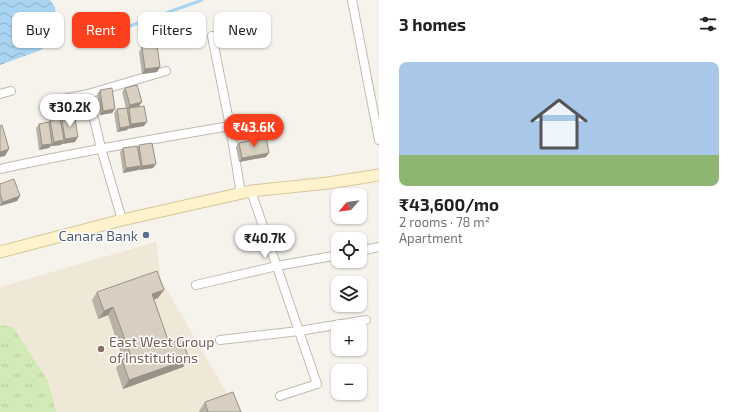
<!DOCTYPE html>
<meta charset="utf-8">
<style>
:root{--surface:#fff;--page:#f2f2f2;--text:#202124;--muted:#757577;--accent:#fc3f1d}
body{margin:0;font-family:"Exo 2",sans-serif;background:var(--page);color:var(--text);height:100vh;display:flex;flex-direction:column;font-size:15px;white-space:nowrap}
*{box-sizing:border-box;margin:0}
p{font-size:13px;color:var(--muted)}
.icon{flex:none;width:22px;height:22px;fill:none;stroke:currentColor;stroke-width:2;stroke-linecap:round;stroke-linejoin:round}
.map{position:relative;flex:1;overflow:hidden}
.side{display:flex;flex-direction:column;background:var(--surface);width:360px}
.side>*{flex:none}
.banner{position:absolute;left:12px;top:12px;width:307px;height:36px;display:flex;gap:8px}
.needle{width:26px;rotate:242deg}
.tools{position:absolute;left:331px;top:188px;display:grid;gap:8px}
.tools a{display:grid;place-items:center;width:36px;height:36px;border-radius:8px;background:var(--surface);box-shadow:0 1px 3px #0004;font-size:20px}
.price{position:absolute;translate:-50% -34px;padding:0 9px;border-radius:14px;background:#fff;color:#222;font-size:13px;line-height:26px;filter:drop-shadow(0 1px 2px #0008)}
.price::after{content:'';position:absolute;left:50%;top:24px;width:12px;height:9px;margin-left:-6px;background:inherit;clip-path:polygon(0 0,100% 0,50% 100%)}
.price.current{background:var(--accent);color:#fff}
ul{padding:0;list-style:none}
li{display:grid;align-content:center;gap:8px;height:212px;padding:0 20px}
li span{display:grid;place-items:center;height:124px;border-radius:8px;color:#555}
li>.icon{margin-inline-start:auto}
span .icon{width:72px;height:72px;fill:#fffc;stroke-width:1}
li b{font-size:17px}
h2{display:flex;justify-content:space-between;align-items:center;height:48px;padding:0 20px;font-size:17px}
.chip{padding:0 14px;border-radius:8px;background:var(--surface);box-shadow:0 1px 3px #0004;font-size:14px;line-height:36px}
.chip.current{background:var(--accent);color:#fff}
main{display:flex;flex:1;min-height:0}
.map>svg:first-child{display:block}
</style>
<main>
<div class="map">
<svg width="379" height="412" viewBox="0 0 379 412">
<defs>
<pattern id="park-tufts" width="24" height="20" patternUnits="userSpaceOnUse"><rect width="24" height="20" fill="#d2eab5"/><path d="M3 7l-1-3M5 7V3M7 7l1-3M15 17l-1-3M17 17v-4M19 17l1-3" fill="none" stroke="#b6ca9c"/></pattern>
<pattern id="water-waves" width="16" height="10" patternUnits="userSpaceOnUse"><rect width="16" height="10" fill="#a9d4f2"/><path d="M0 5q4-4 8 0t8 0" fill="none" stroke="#8caec5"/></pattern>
</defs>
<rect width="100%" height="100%" fill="#f6f3ec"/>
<path fill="#efe8d6" d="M156,242L161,280L238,412H0V287Z"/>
<path fill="url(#park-tufts)" d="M0,325L13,327L48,381L56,412H0Z"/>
<path fill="url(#water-waves)" d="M0,0H50L55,7L57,32L41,50L0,65Z"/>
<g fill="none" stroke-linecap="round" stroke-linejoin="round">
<path stroke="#a9d4f2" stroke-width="3" d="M88,41L202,0"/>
<g stroke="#c2bbae" stroke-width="10">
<g id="street">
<path d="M352,0L379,140"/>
<path d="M212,36L230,126L241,194"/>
<path d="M0,94L11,91"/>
<path d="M88,94L101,148L122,220"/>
<path d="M48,102L88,94L166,71"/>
<path d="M0,169C76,152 153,139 230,126"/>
<path d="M251,191L317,384L280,396"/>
<path d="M360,251L379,247"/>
<path d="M196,285L277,266L338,255"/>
<path d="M220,340L299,331L366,320"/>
</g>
</g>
<g stroke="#d6c79b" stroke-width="13">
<path id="secondary" d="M0,252L122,220L251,191L328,183L379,175"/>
</g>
<use href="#street" stroke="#fff" stroke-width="8"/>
<use href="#secondary" stroke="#fff3cd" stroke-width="11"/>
</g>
<g fill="#bab2a6">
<path d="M142,47L160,67L157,72L142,74L139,52Z"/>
<path d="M125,88L142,102L139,106L144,126L128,128L127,130L117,132L114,113L117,109L126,108L122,92Z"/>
<path d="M100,90L115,109L112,113L100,115L97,94Z"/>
<path d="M50,120L61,122L62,120L75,142L62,144V143L61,145L51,146L49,148L39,150L36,128L39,124L49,122Z"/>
<path d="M239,143L266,157L239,162L236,147Z"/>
<path d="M139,145L153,168L139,170V169L138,170L123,173L120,152L123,148L137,147Z"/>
<path d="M0,184L20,196L17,201L0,206Z"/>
<path d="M97,292L158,298L154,299L169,343L189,359L183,367L123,389L116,368L122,360L123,359L108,315L98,319L92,300Z"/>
<path d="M205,402L241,412H199V411Z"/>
</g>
<g fill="#979187">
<path d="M160,67L157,72L142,74L145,69Z"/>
<path d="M142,102L139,106L127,109L130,105Z"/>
<path d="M115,109L112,113L100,115L103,111Z"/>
<path d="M147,122L144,126L128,129L131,124Z"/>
<path d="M130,126L127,130L117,132L120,128Z"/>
<path d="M78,137L75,142L62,144L65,139Z"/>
<path d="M64,140L61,145L51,146L54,142Z"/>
<path d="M52,144L49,148L39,150L42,145Z"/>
<path d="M9,149L5,156L0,157V152Z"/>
<path d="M269,153L266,157L239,162L242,158Z"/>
<path d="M156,164L153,168L139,170L142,166Z"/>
<path d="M141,166L138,170L123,173L126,168Z"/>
<path d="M20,196L17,201L0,206L3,202Z"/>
<path d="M164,290L158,298L146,302L152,294Z"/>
<path d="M113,307L108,315L98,319L104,311Z"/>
<path d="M189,359L183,367L123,389L129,380Z"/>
</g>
<g fill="#d8cfc1" stroke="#979187">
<path d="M157,45L160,67L145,69L142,47Z"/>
<path d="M137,85L142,102L130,105L125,88Z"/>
<path d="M112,88L115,109L103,111L100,90Z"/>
<path d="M144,106L147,122L131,124L129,108Z"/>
<path d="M127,108L130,126L120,128L117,109Z"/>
<path d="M75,118L78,137L65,139L62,120Z"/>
<path d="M60,119L64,140L54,142L50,120Z"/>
<path d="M49,122L52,144L42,145L39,124Z"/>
<path d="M2,125L9,149L0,152V126Z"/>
<path d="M266,137L269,153L242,158L239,143Z"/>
<path d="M152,143L156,164L142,166L139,145Z"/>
<path d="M137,146L141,166L126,168L123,148Z"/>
<path d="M14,179L20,196L3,202L0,194V184Z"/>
<path d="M157,271L164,290L152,294L169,343L182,339L189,359L129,380L122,360L131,356L113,307L104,311L97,292Z"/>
<path d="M233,392L241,412H208L205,402Z"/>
</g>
<circle fill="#5c6f8a" stroke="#fff" stroke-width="1.5" cx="146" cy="235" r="4"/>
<circle fill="#8d6e63" stroke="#fff" stroke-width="1.5" cx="101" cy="349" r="4"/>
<g text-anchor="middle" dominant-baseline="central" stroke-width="3" stroke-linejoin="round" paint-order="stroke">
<g font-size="14" fill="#4e5e75" stroke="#fff" text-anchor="end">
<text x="138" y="235">Canara Bank</text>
</g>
<g font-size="14" fill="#785e54" stroke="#fff" text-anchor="start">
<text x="109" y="341">East West Group<tspan x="109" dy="16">of Institutions</tspan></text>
</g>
</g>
</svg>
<div class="tools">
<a><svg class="needle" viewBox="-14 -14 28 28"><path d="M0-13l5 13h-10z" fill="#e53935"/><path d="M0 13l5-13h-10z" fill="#757577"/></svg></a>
<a><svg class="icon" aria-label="locate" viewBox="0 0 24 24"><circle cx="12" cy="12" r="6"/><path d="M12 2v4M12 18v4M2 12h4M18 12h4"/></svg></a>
<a><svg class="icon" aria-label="layers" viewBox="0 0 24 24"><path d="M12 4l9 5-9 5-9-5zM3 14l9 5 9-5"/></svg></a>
<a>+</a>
<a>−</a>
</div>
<b class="price" style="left:70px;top:128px">₹30.2K</b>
<b class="price current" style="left:254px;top:148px">₹43.6K</b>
<b class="price" style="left:265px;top:259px">₹40.7K</b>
<div class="banner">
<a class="chip">Buy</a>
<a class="chip current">Rent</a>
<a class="chip">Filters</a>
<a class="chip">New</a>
</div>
</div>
<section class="side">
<h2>3 homes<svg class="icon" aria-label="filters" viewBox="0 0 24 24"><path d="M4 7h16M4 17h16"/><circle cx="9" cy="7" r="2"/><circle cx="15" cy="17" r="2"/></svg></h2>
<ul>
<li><span style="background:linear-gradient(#a9c7e8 75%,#8fb573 0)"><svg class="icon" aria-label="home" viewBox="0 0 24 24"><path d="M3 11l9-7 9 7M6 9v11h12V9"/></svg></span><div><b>₹43,600/mo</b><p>2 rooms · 78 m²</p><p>Apartment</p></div></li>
</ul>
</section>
</main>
